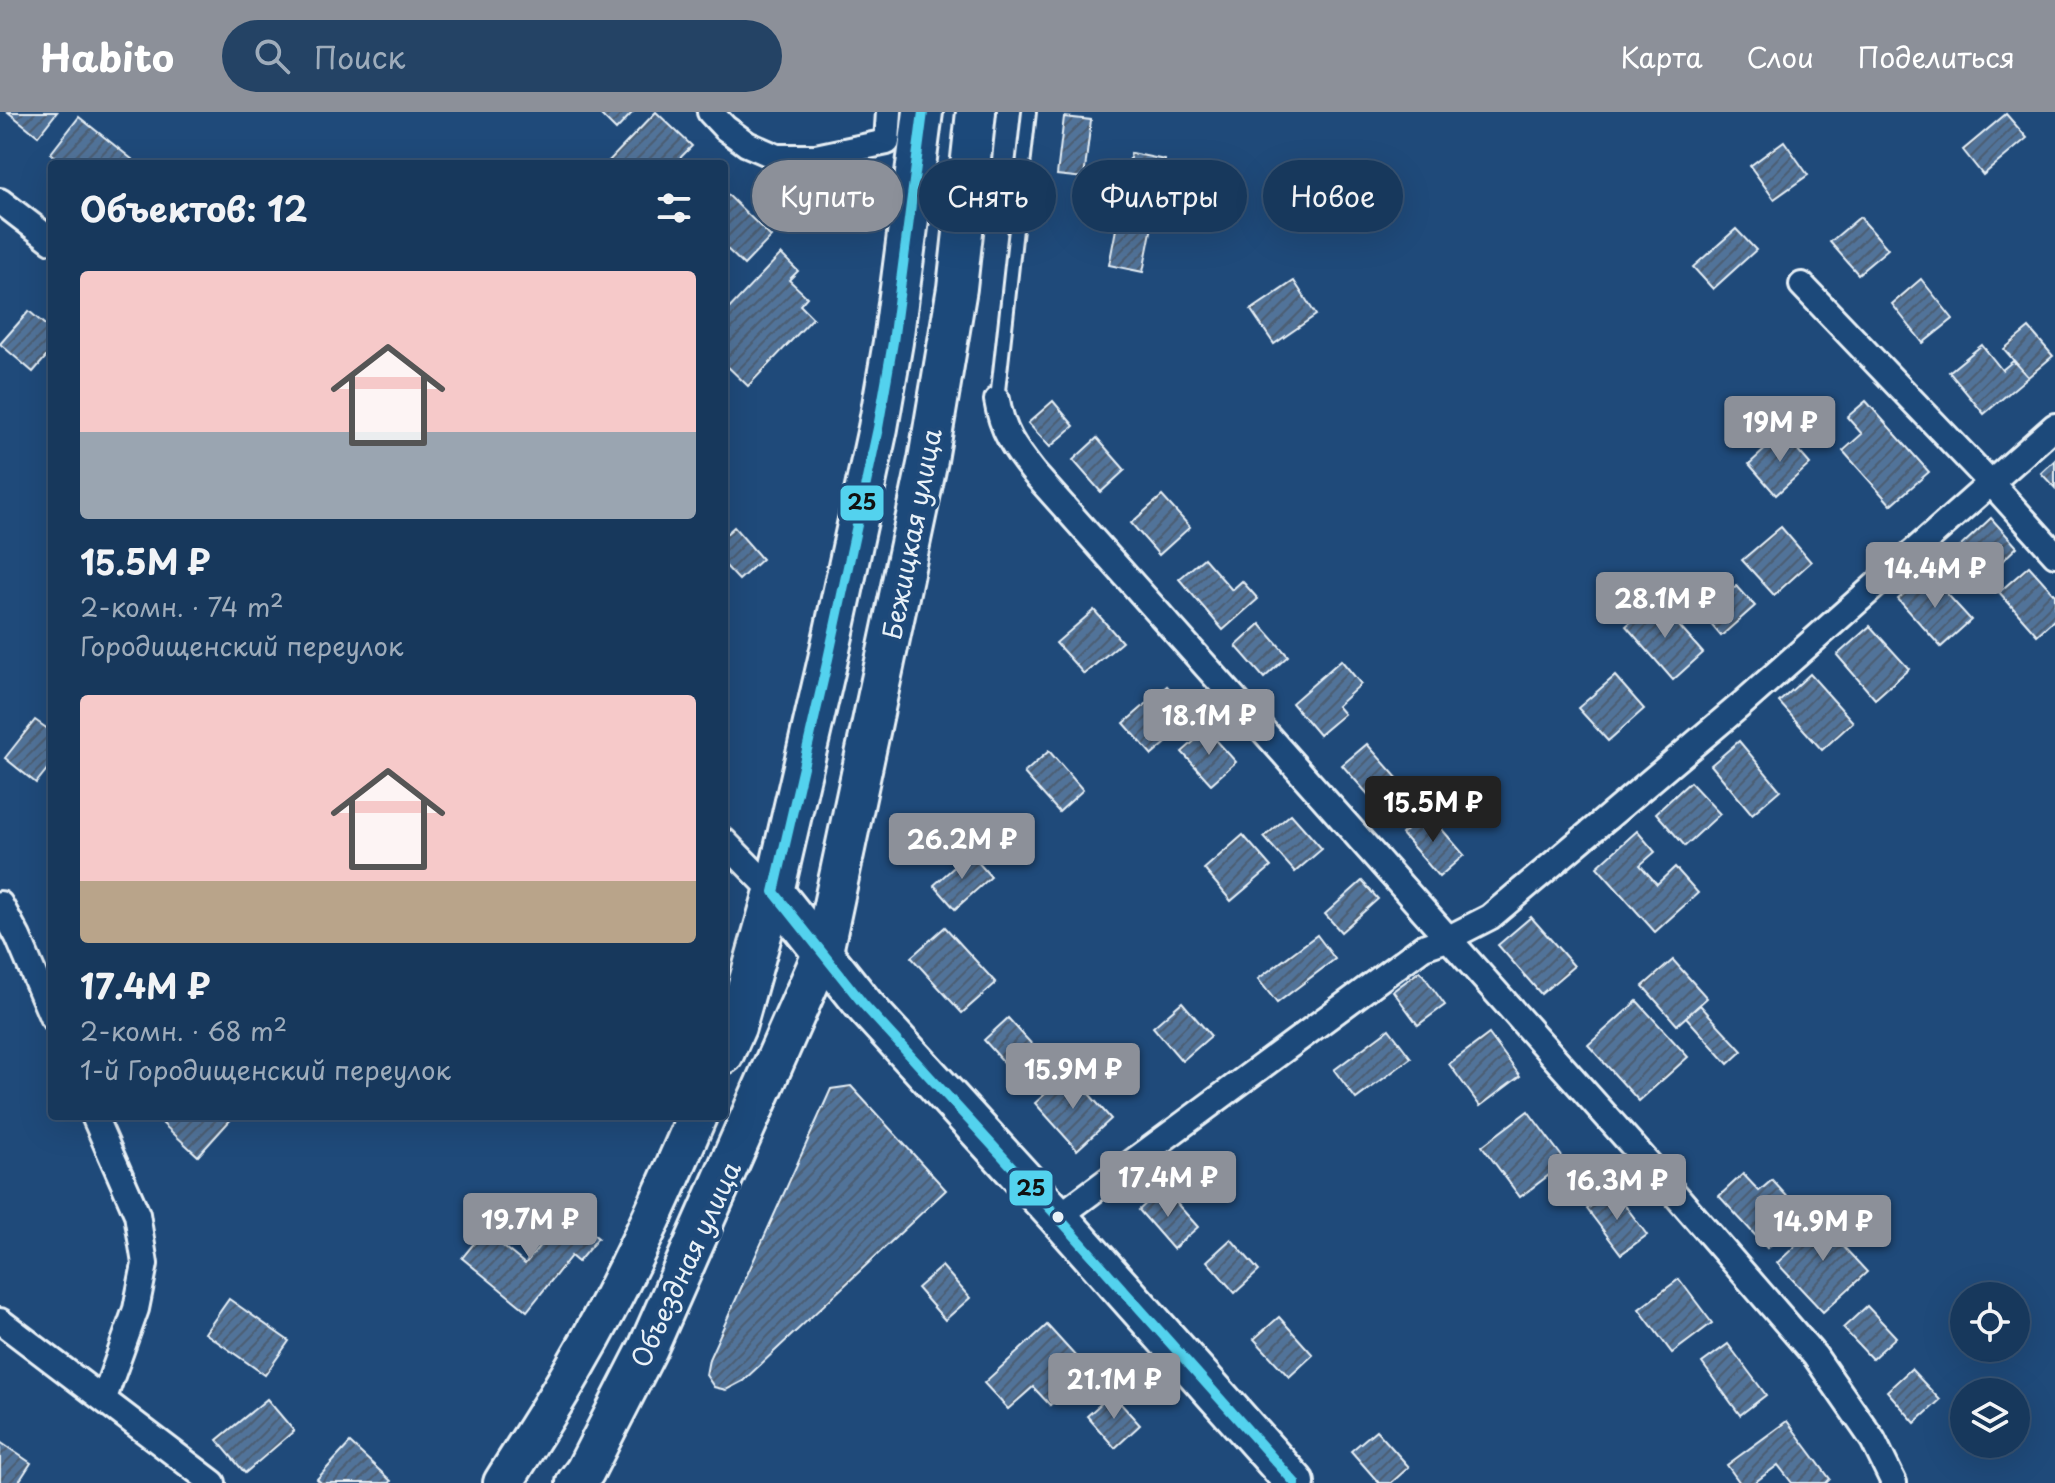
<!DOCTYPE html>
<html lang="ru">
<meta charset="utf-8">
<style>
:root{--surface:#17385c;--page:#244365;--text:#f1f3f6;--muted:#9eacbb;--line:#365272;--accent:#8c9099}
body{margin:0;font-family:"Playpen Sans",sans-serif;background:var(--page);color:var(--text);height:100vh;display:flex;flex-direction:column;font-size:30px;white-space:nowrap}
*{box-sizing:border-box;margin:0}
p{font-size:26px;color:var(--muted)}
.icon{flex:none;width:44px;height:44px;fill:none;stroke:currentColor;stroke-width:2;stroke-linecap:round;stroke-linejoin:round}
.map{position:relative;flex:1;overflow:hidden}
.details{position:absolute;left:48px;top:48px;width:680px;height:960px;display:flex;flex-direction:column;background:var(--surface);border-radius:8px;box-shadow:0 8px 32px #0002,0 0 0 2px var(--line)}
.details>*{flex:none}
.banner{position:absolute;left:752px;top:48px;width:760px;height:72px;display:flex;gap:16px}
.fabs{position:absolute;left:1950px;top:1170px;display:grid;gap:16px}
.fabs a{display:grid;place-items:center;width:80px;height:80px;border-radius:50%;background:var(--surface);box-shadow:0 8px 32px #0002,0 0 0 2px var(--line);font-size:40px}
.price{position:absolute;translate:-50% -68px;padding:0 18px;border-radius:8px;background:var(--accent);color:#fff;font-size:26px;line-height:52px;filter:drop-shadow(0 2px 4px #0008)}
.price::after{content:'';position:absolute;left:50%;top:48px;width:24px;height:18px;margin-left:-12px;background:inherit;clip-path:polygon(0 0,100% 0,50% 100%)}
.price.on{background:#222;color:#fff}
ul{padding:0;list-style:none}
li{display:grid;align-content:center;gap:16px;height:424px;padding:0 32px}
li span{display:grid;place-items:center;height:248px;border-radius:8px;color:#555}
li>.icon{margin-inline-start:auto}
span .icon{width:144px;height:144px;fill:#fffc;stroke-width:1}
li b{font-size:34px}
h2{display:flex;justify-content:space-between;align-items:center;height:96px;padding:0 32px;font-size:34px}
.pill{padding:0 28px;border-radius:36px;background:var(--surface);box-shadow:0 8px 32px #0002,0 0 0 2px var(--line);font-size:28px;line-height:72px}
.pill.on{background:var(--accent);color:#fff}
header{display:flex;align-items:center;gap:48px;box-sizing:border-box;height:112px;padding:0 40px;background:var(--accent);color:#fff}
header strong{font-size:38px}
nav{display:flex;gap:44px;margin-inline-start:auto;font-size:28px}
.search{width:560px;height:72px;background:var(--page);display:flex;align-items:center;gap:20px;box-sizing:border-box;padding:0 28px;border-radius:44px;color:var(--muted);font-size:30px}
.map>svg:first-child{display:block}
</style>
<header>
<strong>Habito</strong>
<div class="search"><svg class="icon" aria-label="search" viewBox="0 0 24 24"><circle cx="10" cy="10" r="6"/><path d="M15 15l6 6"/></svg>Поиск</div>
<nav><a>Карта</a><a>Слои</a><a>Поделиться</a></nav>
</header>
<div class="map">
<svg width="2055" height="1371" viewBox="0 0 2055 1371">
<defs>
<pattern id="building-hatch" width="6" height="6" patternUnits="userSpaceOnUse" patternTransform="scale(2)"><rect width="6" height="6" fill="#517399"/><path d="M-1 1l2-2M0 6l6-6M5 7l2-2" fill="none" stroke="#4c5e72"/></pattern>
</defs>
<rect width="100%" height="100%" fill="#1f4a7a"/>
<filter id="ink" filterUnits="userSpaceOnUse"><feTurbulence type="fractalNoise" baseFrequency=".0125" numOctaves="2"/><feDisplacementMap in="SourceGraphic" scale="16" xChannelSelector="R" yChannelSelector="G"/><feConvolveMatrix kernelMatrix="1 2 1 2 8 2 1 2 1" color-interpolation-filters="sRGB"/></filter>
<g filter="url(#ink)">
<g fill="url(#building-hatch)" stroke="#e8f1f8" stroke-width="2">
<path d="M8,0H57L38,24Z"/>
<path d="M598,0H633L616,18Z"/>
<path d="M656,0L692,34L674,52H606Z"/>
<path d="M2006,2L2027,26L1983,63L1963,38Z"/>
<path d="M79,5L138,52H64L51,41Z"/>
<path d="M1064,5L1091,8L1084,66L1057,63Z"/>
<path d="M1784,29L1808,63L1774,87L1750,54Z"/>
<path d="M1131,41L1165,48L1143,160L1109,153Z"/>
<path d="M724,79L771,125L744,153L724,134Z"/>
<path d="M1860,105L1888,137L1858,162L1830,130Z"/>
<path d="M1736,117L1756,138L1713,177L1693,155Z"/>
<path d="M781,142L798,159L789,168L807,185L800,193L813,206L748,274L724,251V202Z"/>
<path d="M1921,167L1953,207L1923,231L1892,192Z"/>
<path d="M1294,169L1316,203L1274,232L1251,198Z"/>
<path d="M29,199L52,219V238L33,260L0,232Z"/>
<path d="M2029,216L2053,244L2028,265L2004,237Z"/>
<path d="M1982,233L2002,258L2013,249L2028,265L1984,302L1949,260Z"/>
<path d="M1053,289L1074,314L1050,335L1028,311Z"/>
<path d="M1866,289L1929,360L1891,393L1843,339L1862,322L1847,305Z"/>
<path d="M1783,321L1810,352L1776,383L1749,352Z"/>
<path d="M1097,326L1125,358L1101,380L1073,348Z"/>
<path d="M2055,348V376L2041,361Z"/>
<path d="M1162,384L1190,415L1159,443L1131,411Z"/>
<path d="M1991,406L2017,435L1976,474L1949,445Z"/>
<path d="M734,415L762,447L739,468L724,452V424Z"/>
<path d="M1781,415L1811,450L1774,483L1742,448Z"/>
<path d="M1204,446L1232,478L1242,469L1258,487L1223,518L1179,467Z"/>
<path d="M2029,454L2055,483V507L2037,523L1999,480Z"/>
<path d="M1928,461L1971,508L1941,535L1898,487Z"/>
<path d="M1737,474L1755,494L1721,524L1703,503Z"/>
<path d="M1656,488L1703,541L1673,568L1626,514Z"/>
<path d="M1094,498L1122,530L1084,562L1056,531Z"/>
<path d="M1260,512L1288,544L1264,566L1236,534Z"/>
<path d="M1870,514L1909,557L1875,587L1837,543Z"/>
<path d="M1341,548L1361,572L1337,594L1344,602L1319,623L1292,591Z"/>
<path d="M1810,562L1853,610L1822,638L1779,590Z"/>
<path d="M1615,564L1644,597L1608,629L1578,596Z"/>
<path d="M1167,574L1195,606L1152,643L1124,611Z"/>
<path d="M35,608L52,620V651L36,671L5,646Z"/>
<path d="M1207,618L1236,650L1211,672L1182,640Z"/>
<path d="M1739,629L1780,678L1752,702L1711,653Z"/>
<path d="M1367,632L1406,676L1381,697L1342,653Z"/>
<path d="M1049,639L1083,678L1059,700L1024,661Z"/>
<path d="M1690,670L1720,702L1685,734L1656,701Z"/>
<path d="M1427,700L1464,743L1439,765L1402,722Z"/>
<path d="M1291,702L1322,737L1295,760L1264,725Z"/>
<path d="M1637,719L1655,740L1640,753L1657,772L1675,755L1698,781L1655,820L1597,755Z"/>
<path d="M1243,723L1271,755L1231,789L1204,757Z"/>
<path d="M970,741L991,765L955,797L934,773Z"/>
<path d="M1362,769L1378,787L1341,820L1325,802Z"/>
<path d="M1531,805L1574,854L1541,882L1498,833Z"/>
<path d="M945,815L996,871L962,901L911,845Z"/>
<path d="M1317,823L1335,847L1277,891L1258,867Z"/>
<path d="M1673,848L1707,886L1677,913L1643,874Z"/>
<path d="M1420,859L1445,893L1418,913L1393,879Z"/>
<path d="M1637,889L1688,945L1639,989L1588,933Z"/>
<path d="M1182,890L1211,924L1182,949L1153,915Z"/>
<path d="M1700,893L1742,939L1728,952L1686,905Z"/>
<path d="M1008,906L1045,947L1021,969L984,928Z"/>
<path d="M1389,917L1411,946L1356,987L1334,958Z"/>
<path d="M1489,922L1520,964L1480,994L1449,952Z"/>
<path d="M1070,960L1111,1007L1077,1038L1035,991Z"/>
<path d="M851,974L946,1078L743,1269L726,1278L714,1275L706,1263L709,1247L831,977Z"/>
<path d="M1528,999L1566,1050L1520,1085L1482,1034Z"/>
<path d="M170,1004H234L198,1044L163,1012Z"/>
<path d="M1743,1062L1759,1079L1772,1068L1804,1103L1767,1136L1719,1084Z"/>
<path d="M1163,1076L1198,1115L1173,1137L1139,1098Z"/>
<path d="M1613,1077L1647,1123L1621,1142L1587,1097Z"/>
<path d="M1832,1100L1851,1122L1841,1132L1867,1160L1823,1200L1777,1151Z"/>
<path d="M566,1101L598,1126L578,1150L571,1144L527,1199L462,1146L484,1119L525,1152Z"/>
<path d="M1231,1127L1259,1159L1235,1181L1207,1149Z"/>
<path d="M942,1154L970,1186L945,1208L917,1176Z"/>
<path d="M1679,1167L1712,1211L1672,1241L1639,1197Z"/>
<path d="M229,1187L289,1229L265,1263L205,1221Z"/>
<path d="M1867,1194L1896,1225L1872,1247L1843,1216Z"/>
<path d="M1279,1205L1313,1243L1289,1265L1254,1227Z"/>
<path d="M1047,1213L1088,1258L1050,1293L1033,1275L1008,1297L984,1271Z"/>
<path d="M1728,1232L1766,1283L1740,1303L1702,1251Z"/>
<path d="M1911,1257L1940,1288L1915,1311L1887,1279Z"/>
<path d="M1112,1282L1140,1313L1115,1336L1087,1304Z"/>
<path d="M267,1287L294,1319L245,1361L217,1328Z"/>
<path d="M1787,1309L1830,1367L1826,1371H1792L1778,1353L1754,1371H1740L1727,1353Z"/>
<path d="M1376,1318L1409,1355L1391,1371H1379L1351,1339Z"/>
<path d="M0,1330L31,1351L18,1371H0Z"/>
<path d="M350,1331L391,1369L390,1371H321L317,1367Z"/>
</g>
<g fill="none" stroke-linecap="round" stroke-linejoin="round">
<g stroke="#e8f1f8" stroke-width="18">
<path id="lane" d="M997,288L1029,0"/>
</g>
<g stroke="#e8f1f8" stroke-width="30">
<g id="street">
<path d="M710,0L725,16L747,32L777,45H816L887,30L889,0"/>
<path d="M0,89L52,129"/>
<path d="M1802,173L1992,372L2055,442"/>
<path d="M997,288C1002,319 1014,336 1034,361L1649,1052L1815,1244L1873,1328L1894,1371"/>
<path d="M724,729L774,780"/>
<path d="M0,792L18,825L52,905"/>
<path d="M94,1004L137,1102L145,1152L136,1197L104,1286"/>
<path d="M1058,1105L1423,835L1447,827L1490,805L1743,591L2055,314"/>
<path d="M0,1209L213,1371"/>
</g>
</g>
<g stroke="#e8f1f8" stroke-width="44">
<g id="primary">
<path d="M774,780L864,893L1058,1105L1295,1371"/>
<path d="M724,942L736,915L774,780L828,547L878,316L893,230L923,0"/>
<path d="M503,1371C528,1331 554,1292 577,1251C623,1172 661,1088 697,1004"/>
<path d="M576,1371L585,1359L648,1236L823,840L928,348L957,176L976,0"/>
</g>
</g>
<use href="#lane" stroke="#1f4a7a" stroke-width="12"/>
<use href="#street" stroke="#1f4a7a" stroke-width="24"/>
<use href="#primary" stroke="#1f4a7a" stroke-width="38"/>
<g stroke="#1f4a7a" stroke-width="16">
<path id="bus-1" d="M923,0L893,230L878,316L828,547L774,780L864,893L1058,1105L1295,1371"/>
</g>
<use href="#bus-1" stroke="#53d2ee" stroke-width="10"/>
</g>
</g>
<circle fill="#e8f1f8" stroke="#1f4a7a" stroke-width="3" cx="1058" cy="1105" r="7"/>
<g text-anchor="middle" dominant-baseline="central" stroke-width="8" stroke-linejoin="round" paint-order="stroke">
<g font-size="26" fill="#e8f1f8" stroke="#1f4a7a">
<text transform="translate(911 422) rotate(-79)">Бежицкая улица</text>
<text transform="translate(685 1152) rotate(-65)">Объездная улица</text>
</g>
</g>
<g stroke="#1f4a7a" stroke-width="3">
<rect x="839" y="372" width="46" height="38" rx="8" fill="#53d2ee"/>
<rect x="1008" y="1057" width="46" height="38" rx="8" fill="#53d2ee"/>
</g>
<g font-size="22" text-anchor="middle" font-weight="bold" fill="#111">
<text x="862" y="398">25</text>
<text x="1031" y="1084">25</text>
</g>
</svg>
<div class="fabs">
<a><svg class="icon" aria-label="locate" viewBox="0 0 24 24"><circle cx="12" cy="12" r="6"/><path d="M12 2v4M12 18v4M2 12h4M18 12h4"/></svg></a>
<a><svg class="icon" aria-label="layers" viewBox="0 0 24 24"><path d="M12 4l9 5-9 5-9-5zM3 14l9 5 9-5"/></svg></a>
</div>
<b class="price" style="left:1780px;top:352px">19M ₽</b>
<b class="price" style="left:1935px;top:498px">14.4M ₽</b>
<b class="price" style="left:1665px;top:528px">28.1M ₽</b>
<b class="price" style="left:1209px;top:645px">18.1M ₽</b>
<b class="price on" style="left:1433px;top:732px">15.5M ₽</b>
<b class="price" style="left:962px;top:769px">26.2M ₽</b>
<b class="price" style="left:1073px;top:999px">15.9M ₽</b>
<b class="price" style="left:1168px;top:1107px">17.4M ₽</b>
<b class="price" style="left:1617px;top:1110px">16.3M ₽</b>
<b class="price" style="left:530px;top:1149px">19.7M ₽</b>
<b class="price" style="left:1823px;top:1151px">14.9M ₽</b>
<b class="price" style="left:1114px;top:1309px">21.1M ₽</b>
<div class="banner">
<a class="pill on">Купить</a>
<a class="pill">Снять</a>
<a class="pill">Фильтры</a>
<a class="pill">Новое</a>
</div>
<section class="details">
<h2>Объектов: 12<svg class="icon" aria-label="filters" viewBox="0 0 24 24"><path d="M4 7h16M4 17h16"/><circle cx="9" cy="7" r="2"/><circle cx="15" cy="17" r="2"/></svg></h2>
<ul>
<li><span style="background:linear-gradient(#f6c9c9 65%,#9aa5b1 0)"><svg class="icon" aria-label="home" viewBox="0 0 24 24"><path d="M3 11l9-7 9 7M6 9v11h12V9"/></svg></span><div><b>15.5M ₽</b><p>2-комн. · 74 m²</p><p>Городищенский переулок</p></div></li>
<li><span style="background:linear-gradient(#f6c9c9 75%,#b9a48a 0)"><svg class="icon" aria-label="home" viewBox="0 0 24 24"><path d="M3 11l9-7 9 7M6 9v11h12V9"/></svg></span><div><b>17.4M ₽</b><p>2-комн. · 68 m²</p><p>1-й Городищенский переулок</p></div></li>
</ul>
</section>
</div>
